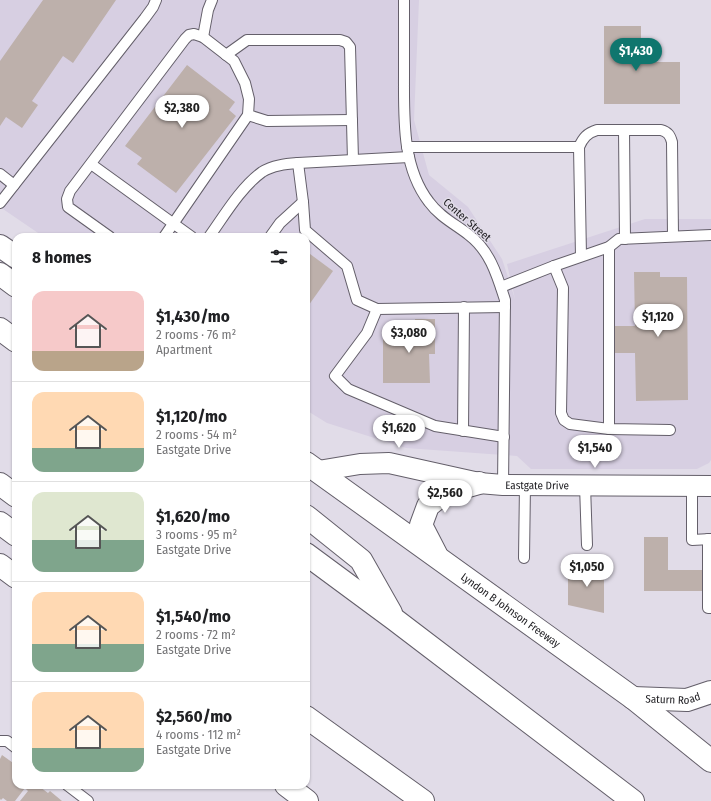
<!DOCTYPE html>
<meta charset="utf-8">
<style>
:root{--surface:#fff;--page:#f2f2f2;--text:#202124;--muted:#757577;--line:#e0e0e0;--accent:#0f766e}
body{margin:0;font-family:"Fira Sans Condensed",sans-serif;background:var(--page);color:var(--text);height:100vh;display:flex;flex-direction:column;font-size:15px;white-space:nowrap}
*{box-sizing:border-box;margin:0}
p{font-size:13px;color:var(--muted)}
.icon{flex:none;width:22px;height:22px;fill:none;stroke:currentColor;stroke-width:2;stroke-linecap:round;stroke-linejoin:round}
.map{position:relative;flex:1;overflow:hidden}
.drawer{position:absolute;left:12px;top:233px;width:298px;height:556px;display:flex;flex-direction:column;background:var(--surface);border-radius:12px;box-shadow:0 1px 3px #0004}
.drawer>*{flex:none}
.price{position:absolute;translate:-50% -34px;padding:0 9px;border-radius:14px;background:#fff;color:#222;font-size:13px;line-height:26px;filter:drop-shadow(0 1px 2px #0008)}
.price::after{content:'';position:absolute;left:50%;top:24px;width:12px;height:9px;margin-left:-6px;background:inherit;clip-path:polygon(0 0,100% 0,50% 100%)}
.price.current{background:var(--accent);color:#fff}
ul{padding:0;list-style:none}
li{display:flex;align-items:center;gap:12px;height:100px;padding:0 20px}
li+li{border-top:1px solid var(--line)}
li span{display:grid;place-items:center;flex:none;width:112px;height:80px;border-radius:12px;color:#555}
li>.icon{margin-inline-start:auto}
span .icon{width:48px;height:48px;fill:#fffc;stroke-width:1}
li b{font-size:17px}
h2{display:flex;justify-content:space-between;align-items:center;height:48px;padding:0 20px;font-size:17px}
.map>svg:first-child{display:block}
</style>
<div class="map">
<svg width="711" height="801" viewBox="0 0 711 801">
<rect width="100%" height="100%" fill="#e1dce8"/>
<path fill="#d7cfe2" d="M0,0H419L414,120L429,175L468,207L502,259L515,299L507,264L645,219H711V460L709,463L697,469H531L517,456L406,448L327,423L306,410V237H44L0,207Z"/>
<g fill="#bdb0ab">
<path d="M43,0H116L73,63L63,56L32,101L38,105L22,128L6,117L0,126V61Z"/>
<path d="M604,26H641V62H680V104H604Z"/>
<path d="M187,65L235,102L229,110L236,116L176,193L137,164L142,158L125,146Z"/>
<path d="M306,251L333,271L306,309Z"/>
<path d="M634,272H660V277H687L688,400L636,401L635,353H614L613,326H635Z"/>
<path d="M415,319H435V354H429L430,383H383V333H416Z"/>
<path d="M644,537H668V570H704V591H644Z"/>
<path d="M568,567H604V613L568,605Z"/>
<path d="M2,755L16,765V785H41L40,787L48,793L50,791L62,801H20L28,791L25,788L15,801H7L3,798L1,800L0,799V759Z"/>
</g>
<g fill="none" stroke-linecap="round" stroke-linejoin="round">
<g stroke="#645f6a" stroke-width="12">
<g id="service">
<path d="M404,0C404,25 404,51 404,76C404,119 402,167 429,202C440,217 455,224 469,235C490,251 497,275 505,300L503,485"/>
<path d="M203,37L208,10L212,0"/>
<path d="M226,55L247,40H340L346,42L350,47L353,160"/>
<path d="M248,115L267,121L352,120"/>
<path d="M624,130L625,239"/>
<path d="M407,147H579C583,138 587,133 597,130H661C668,132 670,135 672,142L673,236"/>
<path d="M579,147L581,256"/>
<path d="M298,163L303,202L305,230L347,266L357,300L377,309"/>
<path d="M91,164L192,237"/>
<path d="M0,174L14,185"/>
<path d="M0,203L145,18L153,7L156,0"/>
<path d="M110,237L68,207L67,199L70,191L185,39L189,35L194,34L203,37L234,61L245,83L249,99L248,115L164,237"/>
<path d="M209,237C224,216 241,187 262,172C273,165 286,164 298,163L409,157"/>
<path d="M270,237L280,223L303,202"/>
<path d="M609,247V429"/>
<path d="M554,266L563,288L561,413L564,420L570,424L609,429L670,430"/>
<path d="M501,287L554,266L609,247L619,239L711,235"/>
<path d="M463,431L464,307"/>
<path d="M504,437L435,426L348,389L335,376L367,333L377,309L505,307"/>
<path d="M585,485L587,545"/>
<path d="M692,486V540L711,539"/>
<path d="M708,539V608H711"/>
<path d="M524,558L525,485"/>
<path d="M0,741H7L16,748"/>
<path d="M67,785L88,801"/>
</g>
</g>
<g stroke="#645f6a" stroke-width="22">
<g id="minor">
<path id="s1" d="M318,471L360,464L389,463L479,483L503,485L711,486"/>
</g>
</g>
<g stroke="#645f6a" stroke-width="24">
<g id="tertiary">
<path id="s2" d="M633,698L687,700L711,692"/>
</g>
</g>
<g stroke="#645f6a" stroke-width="24">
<g id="secondary">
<path d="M0,246L16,257"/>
<path id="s3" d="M306,463L633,698L711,761"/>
<path d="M436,554L421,525L428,506L444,493L479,483"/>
<path d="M0,565L16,577"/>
<path d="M286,785L307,801"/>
</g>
</g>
<g stroke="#645f6a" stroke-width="24">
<g id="motorway">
<path d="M0,274L16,286"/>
<path d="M0,329L16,341"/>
<path d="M0,484L16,496"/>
<path d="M306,516L361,560L391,613"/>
<path d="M0,523L16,535"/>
<path d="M306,554L394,619L633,801"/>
<path d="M306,717L423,801"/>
</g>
</g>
<use href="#service" stroke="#fff" stroke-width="10"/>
<use href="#minor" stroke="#fff" stroke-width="20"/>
<use href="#tertiary" stroke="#fff" stroke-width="22"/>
<use href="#secondary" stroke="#fff" stroke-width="22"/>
<use href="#motorway" stroke="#fff" stroke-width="22"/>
</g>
<g text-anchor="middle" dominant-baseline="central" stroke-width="3" stroke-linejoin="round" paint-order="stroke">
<g font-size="11" fill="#1d1c20" stroke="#e1dce8">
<text transform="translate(467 220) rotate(41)">Center Street</text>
<text stroke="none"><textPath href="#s1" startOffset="222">Eastgate Drive</textPath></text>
<text stroke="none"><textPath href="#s3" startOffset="252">Lyndon B Johnson Freeway</textPath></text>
<text stroke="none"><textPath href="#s2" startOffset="40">Saturn Road</textPath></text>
</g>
</g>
</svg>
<b class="price current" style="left:636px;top:72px">$1,430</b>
<b class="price" style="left:182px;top:129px">$2,380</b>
<b class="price" style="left:658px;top:338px">$1,120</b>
<b class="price" style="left:409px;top:354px">$3,080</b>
<b class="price" style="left:399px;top:449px">$1,620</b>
<b class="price" style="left:595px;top:469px">$1,540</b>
<b class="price" style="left:445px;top:514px">$2,560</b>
<b class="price" style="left:587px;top:588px">$1,050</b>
<section class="drawer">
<h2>8 homes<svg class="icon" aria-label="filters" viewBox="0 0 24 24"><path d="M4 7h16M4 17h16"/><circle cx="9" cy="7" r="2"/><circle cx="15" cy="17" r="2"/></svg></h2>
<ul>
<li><span style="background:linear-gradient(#f6c9c9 75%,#b9a48a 0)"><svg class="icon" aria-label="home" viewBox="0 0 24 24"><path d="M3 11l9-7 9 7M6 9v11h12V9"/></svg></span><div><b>$1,430/mo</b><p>2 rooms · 76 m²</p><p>Apartment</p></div></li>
<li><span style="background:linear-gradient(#ffd9b3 70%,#7fa58c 0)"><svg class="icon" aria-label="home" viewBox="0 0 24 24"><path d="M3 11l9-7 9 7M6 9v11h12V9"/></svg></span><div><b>$1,120/mo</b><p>2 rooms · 54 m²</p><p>Eastgate Drive</p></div></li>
<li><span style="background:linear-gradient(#dfe7d0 60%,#7fa58c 0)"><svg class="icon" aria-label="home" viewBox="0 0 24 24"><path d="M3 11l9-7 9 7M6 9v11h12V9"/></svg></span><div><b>$1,620/mo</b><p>3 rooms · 95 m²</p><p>Eastgate Drive</p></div></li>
<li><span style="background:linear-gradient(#ffd9b3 65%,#7fa58c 0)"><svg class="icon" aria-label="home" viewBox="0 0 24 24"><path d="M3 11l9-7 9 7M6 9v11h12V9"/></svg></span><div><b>$1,540/mo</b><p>2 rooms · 72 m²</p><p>Eastgate Drive</p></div></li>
<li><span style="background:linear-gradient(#ffd9b3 70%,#7fa58c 0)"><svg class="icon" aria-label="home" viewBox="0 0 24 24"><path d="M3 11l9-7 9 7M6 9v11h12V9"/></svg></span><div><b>$2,560/mo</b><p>4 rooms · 112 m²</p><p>Eastgate Drive</p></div></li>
</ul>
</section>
</div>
